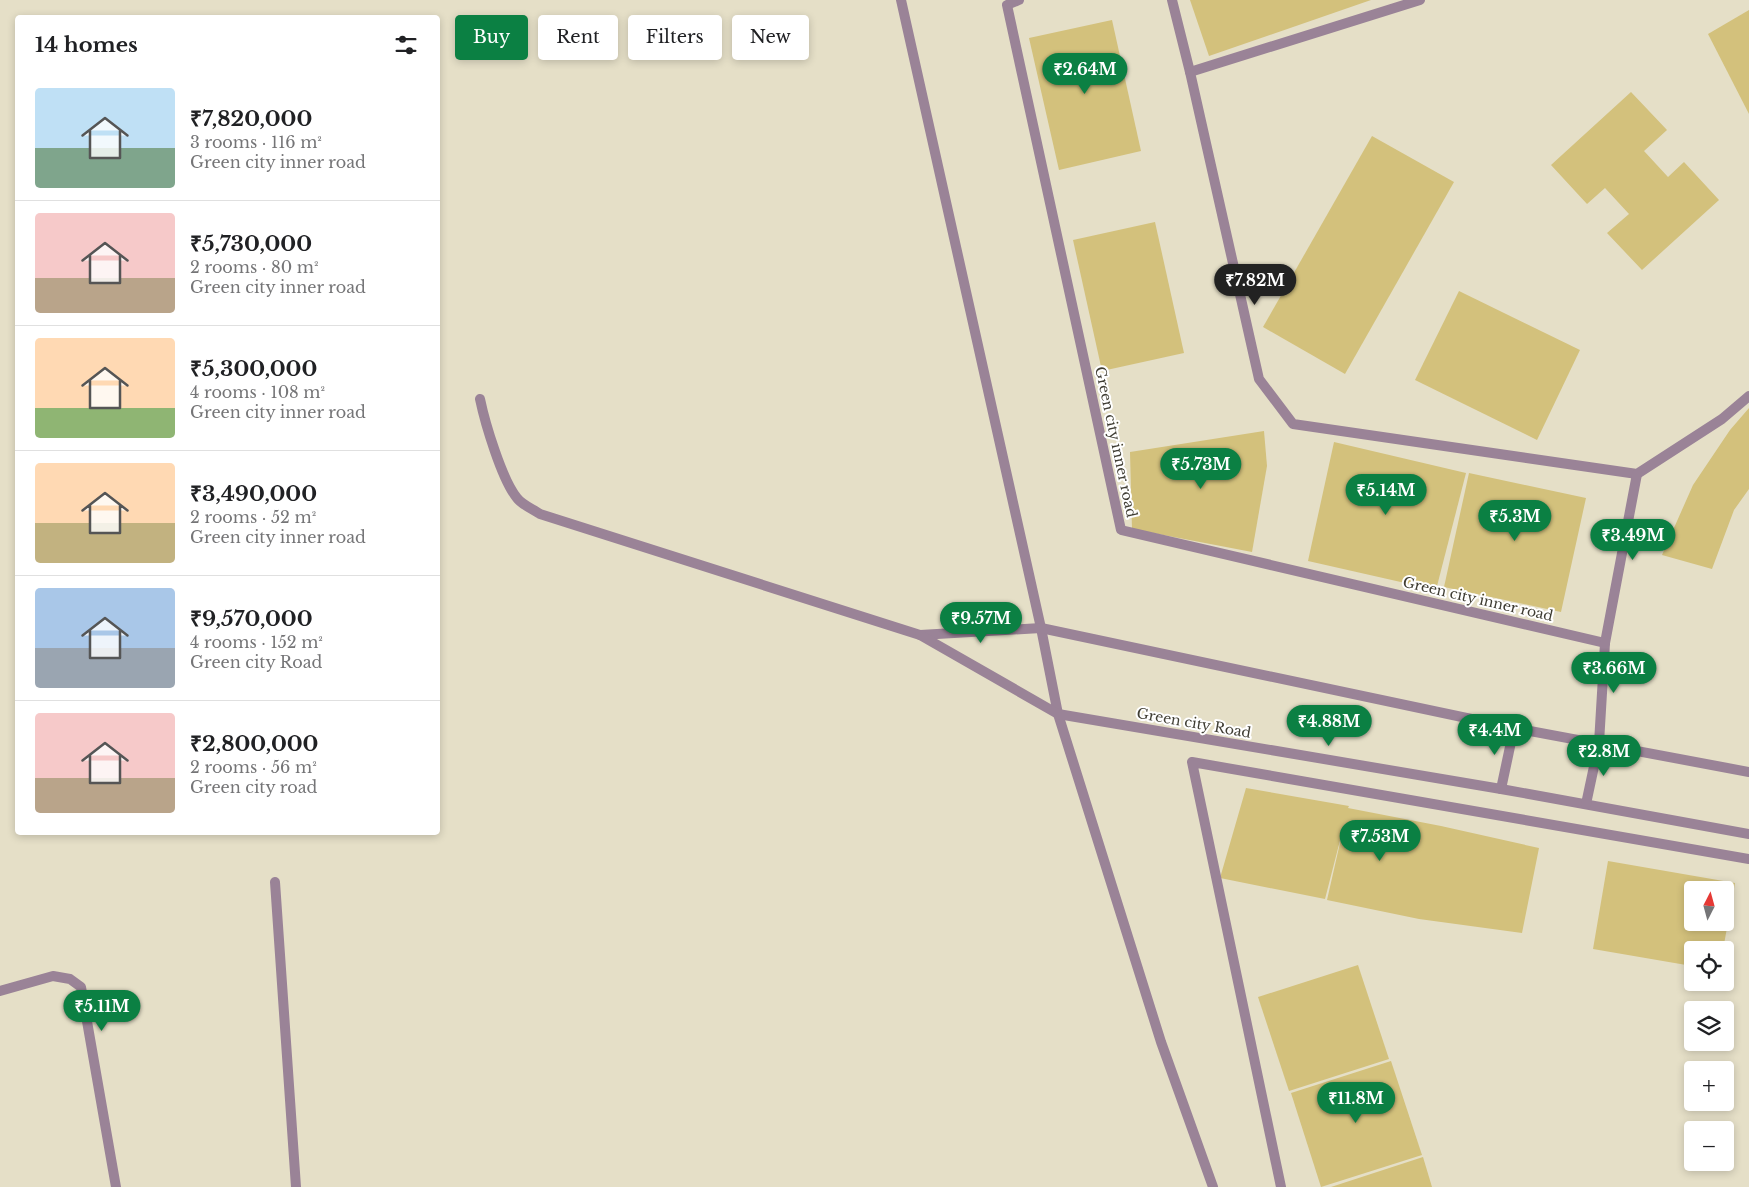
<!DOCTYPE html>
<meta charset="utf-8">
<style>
:root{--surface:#fff;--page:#f2f2f2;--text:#202124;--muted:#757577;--line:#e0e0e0;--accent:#0b8043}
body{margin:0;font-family:"Libre Baskerville",serif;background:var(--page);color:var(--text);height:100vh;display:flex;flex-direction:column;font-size:19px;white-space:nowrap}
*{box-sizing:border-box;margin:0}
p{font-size:16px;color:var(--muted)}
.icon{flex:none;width:28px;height:28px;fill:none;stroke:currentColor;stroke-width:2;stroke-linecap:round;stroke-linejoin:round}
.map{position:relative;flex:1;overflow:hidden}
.details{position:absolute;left:15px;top:15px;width:425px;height:820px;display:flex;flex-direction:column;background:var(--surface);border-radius:5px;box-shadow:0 2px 8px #0003}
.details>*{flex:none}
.hud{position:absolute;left:455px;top:15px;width:475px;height:45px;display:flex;gap:10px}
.needle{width:32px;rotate:6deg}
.fabs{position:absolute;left:1684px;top:881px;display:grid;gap:10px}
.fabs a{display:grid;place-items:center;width:50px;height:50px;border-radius:5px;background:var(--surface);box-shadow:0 2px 8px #0003;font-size:25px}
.price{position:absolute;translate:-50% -42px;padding:0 11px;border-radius:18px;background:var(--accent);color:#fff;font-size:16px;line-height:32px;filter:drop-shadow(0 1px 2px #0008)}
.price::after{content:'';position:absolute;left:50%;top:30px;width:15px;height:11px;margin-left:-8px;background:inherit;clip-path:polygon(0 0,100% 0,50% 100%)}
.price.selected{background:#222;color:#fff}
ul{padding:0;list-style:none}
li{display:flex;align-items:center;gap:15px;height:125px;padding:0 20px}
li+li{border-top:1px solid var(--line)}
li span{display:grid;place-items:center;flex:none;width:140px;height:100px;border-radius:5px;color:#555}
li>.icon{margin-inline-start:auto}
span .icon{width:60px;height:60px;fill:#fffc;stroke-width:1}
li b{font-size:21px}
h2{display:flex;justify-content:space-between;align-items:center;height:60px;padding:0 20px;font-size:21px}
.tag{padding:0 18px;border-radius:5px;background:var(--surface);box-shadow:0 2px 8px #0003;font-size:18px;line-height:45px}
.tag.selected{background:var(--accent);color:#fff}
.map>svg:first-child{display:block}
</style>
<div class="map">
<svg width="1749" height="1187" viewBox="0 0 1749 1187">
<rect width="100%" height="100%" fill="#e5dfc7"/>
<g fill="#d3c17c" fill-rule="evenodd">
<path d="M1190,0H1371L1209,56Z"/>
<path d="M1749,10V114L1708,34Z"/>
<path d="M1112,20L1141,151L1059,170L1029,38Z"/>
<path d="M1631,92L1667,130L1644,151L1668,177L1684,162L1719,200L1642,270L1607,233L1629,214L1605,188L1587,204L1551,165Z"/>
<path d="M1372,136L1454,182L1345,374L1263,327Z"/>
<path d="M1155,222L1184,353L1102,371L1073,240Z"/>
<path d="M1459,291L1580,350L1537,440L1415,380Z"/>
<path d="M1749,408V489L1734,510L1712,569L1662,555L1693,485L1730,430Z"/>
<path d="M1264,431L1267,466L1252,552L1132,529L1130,452Z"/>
<path d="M1334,442L1466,473L1436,590L1308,561Z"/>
<path d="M1469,473L1586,498L1561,612L1444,587Z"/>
<path d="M1246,788L1349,806L1348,808L1441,826L1539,848L1522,933L1419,919L1327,900L1345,821L1325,899L1220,878Z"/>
<path d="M1608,861L1735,883L1723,950H1692V966L1593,949ZM1692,890H1725V922H1692Z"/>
<path d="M1358,965L1389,1059L1289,1091L1258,997Z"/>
<path d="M1391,1061L1422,1155L1321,1187L1291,1093Z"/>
<path d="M1423,1157L1432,1187H1331Z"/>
</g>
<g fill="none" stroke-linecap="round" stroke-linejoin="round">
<path stroke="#9a8397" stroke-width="10" d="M1281,1187L1192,762L1749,859"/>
<g stroke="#9a8397" stroke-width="10">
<path d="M901,0L1041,628L1058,714L1161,1042L1213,1187"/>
<path d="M1019,0L1007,5L1121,530L1605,643"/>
<path d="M1172,0L1190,72"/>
<path d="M1420,0L1190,72L1259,379L1293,424L1637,474L1722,419L1749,396"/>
<path d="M480,399C485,423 502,480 517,498C522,505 533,509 540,514L920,635L1041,628L1514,728L1749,772"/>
<path d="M920,635L1058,714L1501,789L1749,834"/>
<path d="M1501,789L1514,728"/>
<path d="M1586,804L1599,743L1605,643L1637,474"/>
<path d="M275,882L296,1187"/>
<path d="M0,991L53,976L70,979L81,987L116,1187"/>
</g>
</g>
<g text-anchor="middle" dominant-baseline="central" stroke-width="4" stroke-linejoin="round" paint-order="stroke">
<g font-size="14" fill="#3f3d33" stroke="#fff">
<text transform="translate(1116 442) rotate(78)">Green city inner road</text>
<text transform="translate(1478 599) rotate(13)">Green city inner road</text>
<text transform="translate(1194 723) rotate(10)">Green city Road</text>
</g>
</g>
</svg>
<div class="fabs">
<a><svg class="needle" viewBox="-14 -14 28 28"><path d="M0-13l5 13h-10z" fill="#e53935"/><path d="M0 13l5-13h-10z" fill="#757577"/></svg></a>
<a><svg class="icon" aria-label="locate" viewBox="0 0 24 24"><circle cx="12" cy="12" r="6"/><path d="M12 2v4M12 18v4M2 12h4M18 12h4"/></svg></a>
<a><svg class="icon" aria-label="layers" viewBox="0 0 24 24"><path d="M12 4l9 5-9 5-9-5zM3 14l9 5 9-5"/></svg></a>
<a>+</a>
<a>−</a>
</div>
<b class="price" style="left:1085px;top:95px">₹2.64M</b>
<b class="price selected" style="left:1255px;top:306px">₹7.82M</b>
<b class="price" style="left:1201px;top:490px">₹5.73M</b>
<b class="price" style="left:1386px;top:516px">₹5.14M</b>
<b class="price" style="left:1515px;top:542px">₹5.3M</b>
<b class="price" style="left:1633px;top:561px">₹3.49M</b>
<b class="price" style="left:981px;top:644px">₹9.57M</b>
<b class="price" style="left:1614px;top:694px">₹3.66M</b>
<b class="price" style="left:1329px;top:747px">₹4.88M</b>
<b class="price" style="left:1495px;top:756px">₹4.4M</b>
<b class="price" style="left:1604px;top:777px">₹2.8M</b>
<b class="price" style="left:1380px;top:862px">₹7.53M</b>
<b class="price" style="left:102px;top:1032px">₹5.11M</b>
<b class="price" style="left:1356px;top:1124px">₹11.8M</b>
<div class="hud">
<a class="tag selected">Buy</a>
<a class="tag">Rent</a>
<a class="tag">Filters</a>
<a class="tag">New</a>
</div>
<section class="details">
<h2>14 homes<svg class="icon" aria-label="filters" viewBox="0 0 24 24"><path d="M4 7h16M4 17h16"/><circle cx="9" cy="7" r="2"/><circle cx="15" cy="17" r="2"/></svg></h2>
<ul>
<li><span style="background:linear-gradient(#bfe0f5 60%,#7fa58c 0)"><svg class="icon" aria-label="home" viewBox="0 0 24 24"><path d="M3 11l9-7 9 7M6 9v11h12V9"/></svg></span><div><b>₹7,820,000</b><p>3 rooms · 116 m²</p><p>Green city inner road</p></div></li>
<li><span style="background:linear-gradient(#f6c9c9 65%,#b9a48a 0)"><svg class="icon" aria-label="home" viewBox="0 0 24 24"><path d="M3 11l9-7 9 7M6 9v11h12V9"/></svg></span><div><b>₹5,730,000</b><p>2 rooms · 80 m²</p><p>Green city inner road</p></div></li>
<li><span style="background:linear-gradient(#ffd9b3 70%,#8fb573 0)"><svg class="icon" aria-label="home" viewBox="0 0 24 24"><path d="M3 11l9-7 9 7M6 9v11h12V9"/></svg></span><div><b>₹5,300,000</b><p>4 rooms · 108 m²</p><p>Green city inner road</p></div></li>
<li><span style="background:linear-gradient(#ffd9b3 60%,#c2b280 0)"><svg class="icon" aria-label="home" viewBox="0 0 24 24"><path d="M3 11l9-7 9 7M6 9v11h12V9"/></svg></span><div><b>₹3,490,000</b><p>2 rooms · 52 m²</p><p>Green city inner road</p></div></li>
<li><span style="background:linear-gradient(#a9c7e8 60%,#9aa5b1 0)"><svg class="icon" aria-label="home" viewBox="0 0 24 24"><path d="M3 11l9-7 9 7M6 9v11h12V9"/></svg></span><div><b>₹9,570,000</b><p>4 rooms · 152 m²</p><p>Green city Road</p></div></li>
<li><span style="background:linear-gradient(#f6c9c9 65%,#b9a48a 0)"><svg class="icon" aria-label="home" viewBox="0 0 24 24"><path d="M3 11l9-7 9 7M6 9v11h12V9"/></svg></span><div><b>₹2,800,000</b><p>2 rooms · 56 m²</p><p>Green city road</p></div></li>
</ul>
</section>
</div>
